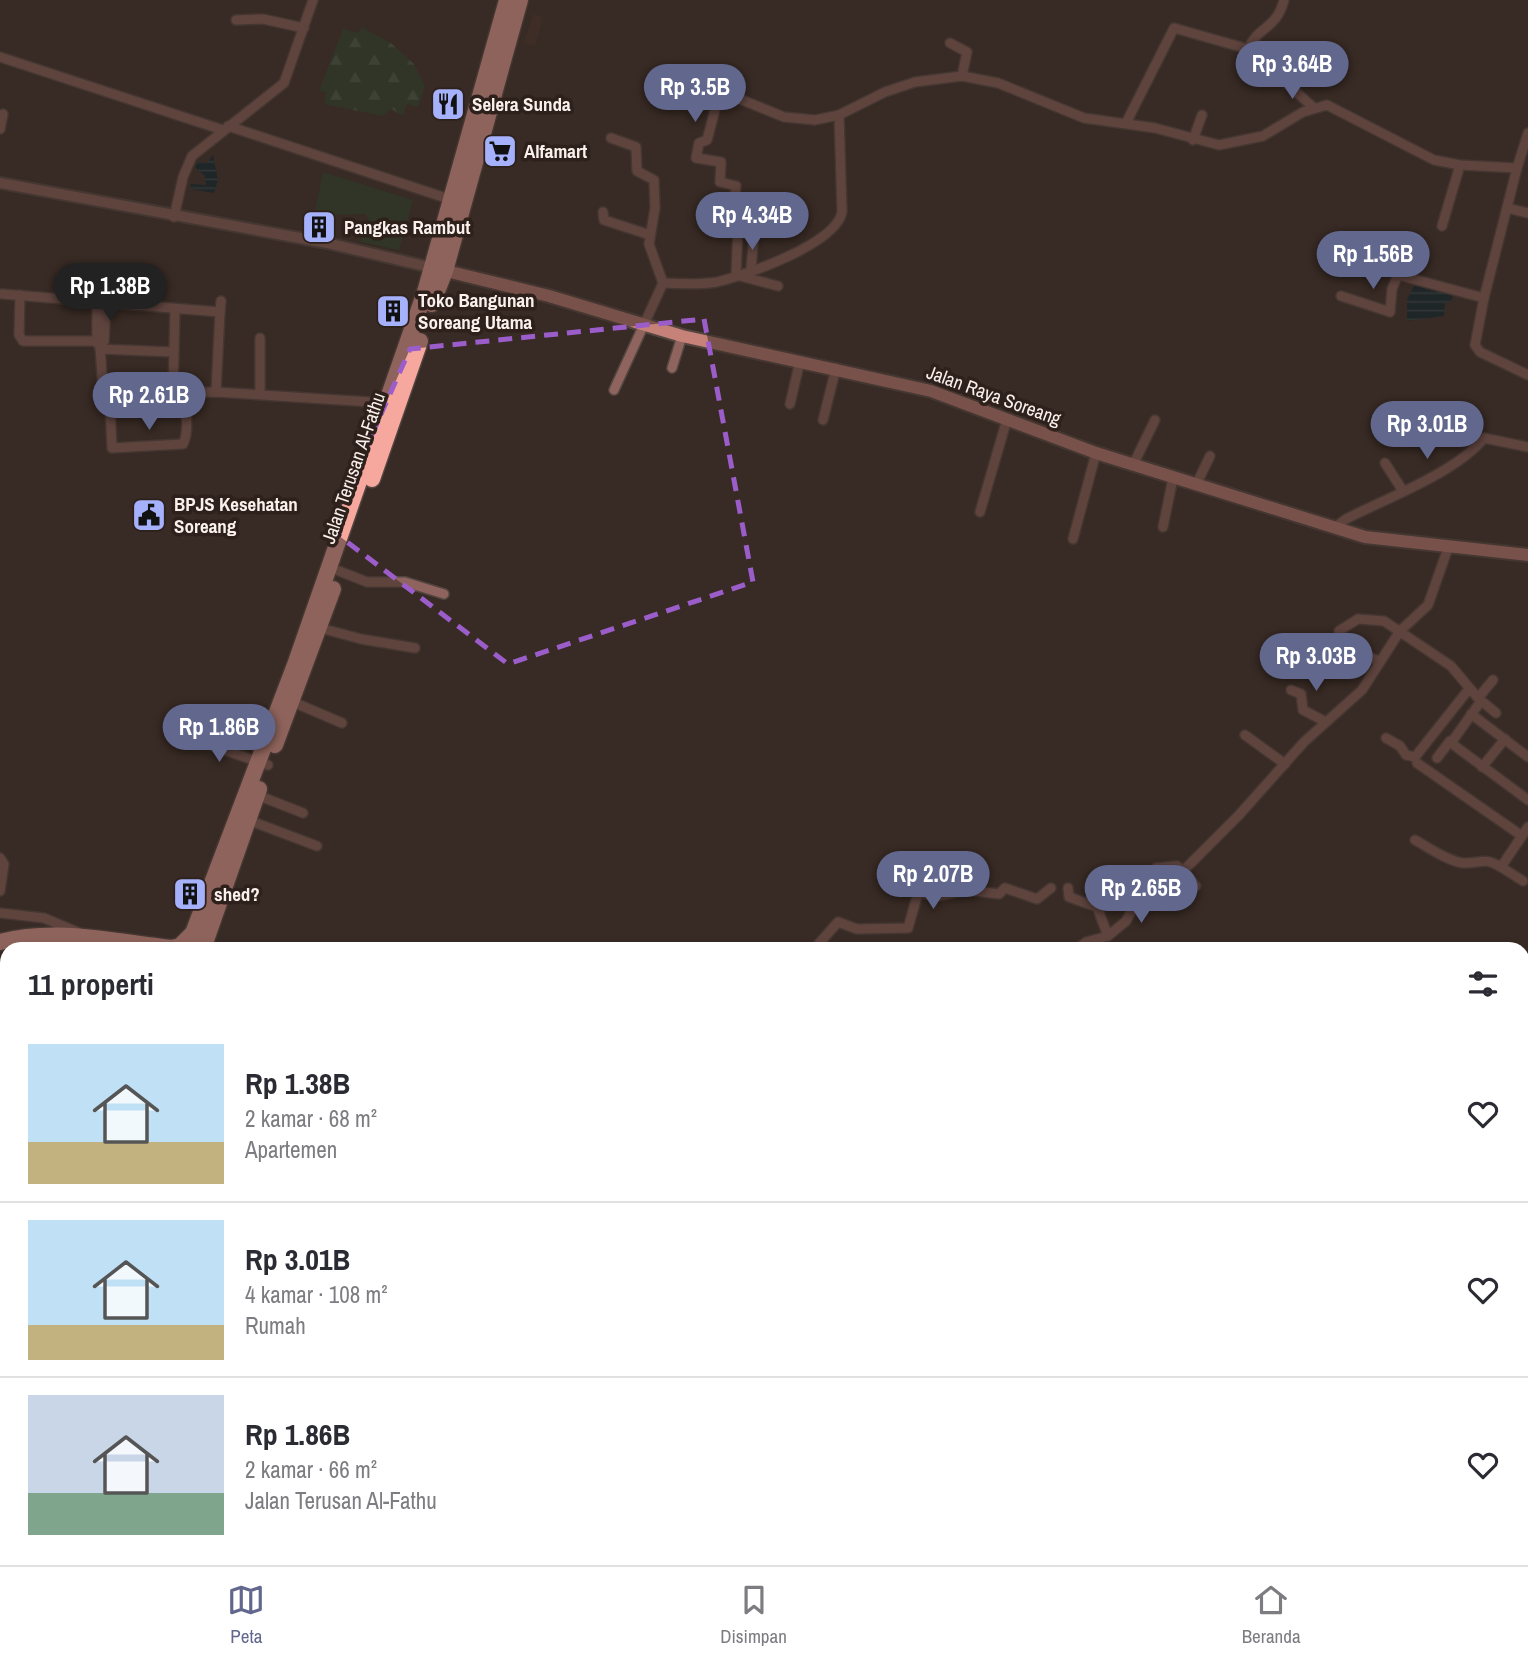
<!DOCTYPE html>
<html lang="id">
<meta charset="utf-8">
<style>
:root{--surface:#fff;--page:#f7f7f7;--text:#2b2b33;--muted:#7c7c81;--line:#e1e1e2;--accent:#62678d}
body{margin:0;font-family:"Archivo Narrow",sans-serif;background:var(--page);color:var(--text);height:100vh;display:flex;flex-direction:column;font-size:26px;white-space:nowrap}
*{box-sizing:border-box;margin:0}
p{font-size:23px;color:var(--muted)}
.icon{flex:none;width:38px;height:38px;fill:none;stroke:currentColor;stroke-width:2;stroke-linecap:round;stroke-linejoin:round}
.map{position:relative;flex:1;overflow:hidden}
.drawer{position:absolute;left:0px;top:942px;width:1530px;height:625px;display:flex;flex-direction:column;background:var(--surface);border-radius:21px 21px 0 0;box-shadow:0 4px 10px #0003}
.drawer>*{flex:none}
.price{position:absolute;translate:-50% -60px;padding:0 16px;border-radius:24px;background:var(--accent);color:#fff;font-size:23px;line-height:46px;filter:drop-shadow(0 2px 4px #0008)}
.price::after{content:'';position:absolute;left:50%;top:42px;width:21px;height:16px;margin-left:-10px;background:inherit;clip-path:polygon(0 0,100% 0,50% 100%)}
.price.selected{background:#222;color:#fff}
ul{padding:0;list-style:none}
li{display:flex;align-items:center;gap:21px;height:175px;padding:0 28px}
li+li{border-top:2px solid var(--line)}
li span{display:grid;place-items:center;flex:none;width:196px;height:140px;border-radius:0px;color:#555}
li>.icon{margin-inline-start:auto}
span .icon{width:84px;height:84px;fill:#fffc;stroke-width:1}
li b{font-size:30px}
h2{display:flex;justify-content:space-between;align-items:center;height:84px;padding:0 28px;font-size:30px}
.menu{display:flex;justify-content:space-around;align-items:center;height:98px;border-top:2px solid var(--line);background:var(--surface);font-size:19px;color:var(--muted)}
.menu a{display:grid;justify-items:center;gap:4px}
.menu .selected{color:var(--accent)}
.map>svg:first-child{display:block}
</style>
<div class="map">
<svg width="1528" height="1565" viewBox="0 0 1528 1565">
<defs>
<pattern id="forest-firs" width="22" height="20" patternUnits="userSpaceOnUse" patternTransform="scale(1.75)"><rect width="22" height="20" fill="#26432c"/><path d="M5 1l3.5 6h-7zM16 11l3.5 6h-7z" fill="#465e4b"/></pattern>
<pattern id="water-rules" width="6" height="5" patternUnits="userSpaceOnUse" patternTransform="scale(1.75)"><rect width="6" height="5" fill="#02222b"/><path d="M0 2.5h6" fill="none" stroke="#28424a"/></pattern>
</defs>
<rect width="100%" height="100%" fill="#382a24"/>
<path fill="#453128" d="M533,14L544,17L535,46L524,43Z"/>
<path fill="#26432c" d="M323,172L413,200L399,250L360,242L364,222L368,221L366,214L331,215L315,212Z"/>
<path fill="url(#forest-firs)" d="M362,27L392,44L414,64L425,86L418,107L407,104L403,116L391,109L382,116L324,104L326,92L319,91L343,29L358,33Z"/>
<g fill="url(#water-rules)">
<path d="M213,155L218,180L214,193L190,189L191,184L206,185L205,176L195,167L199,161L207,163Z"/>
<path d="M1416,282L1454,291L1451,302L1445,303L1444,316L1407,321V300Z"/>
</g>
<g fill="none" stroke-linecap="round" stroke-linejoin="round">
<g stroke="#534640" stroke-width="12">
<g id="minor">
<path d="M1284,0C1276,30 1259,25 1248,49L1314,108"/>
<path d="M236,20L263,19L304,28"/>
<path d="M950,43L967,52L962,76"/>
<path d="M0,57L223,130"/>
<path d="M1126,123L1174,28L1248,49"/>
<path d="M228,126L452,200"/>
<path d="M0,129L3,114"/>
<path d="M611,138L636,147L637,171L654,180L655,208L649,244L663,283"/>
<path d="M1193,140L1202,115"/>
<path d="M1517,168L1528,133"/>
<path d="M1507,208L1528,213"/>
<path d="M603,212L604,220L650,235"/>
<path d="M174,217L183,177L192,156L284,83L313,0"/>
<path d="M1442,226L1460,165"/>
<path d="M738,227L736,275L778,286"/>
<path d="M1377,241L1404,251L1398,275L1484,298"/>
<path d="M751,269L754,234L750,231L751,210L734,204L736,186L720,182L721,162L696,158L699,143L707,140L720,91L784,117L815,120L839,115L885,92L915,82L962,76L998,83L1084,118L1155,128L1219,145L1263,136L1303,112L1327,105L1434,160L1460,165L1517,168L1484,298L1475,345L1480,352L1528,375"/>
<path d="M2,294L220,312L216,392"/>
<path d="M20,295L19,335L23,341H104"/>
<path d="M1341,296L1390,312L1392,289L1398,275"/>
<path d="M175,309L173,393L216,392L387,403"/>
<path d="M220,312L221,301"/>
<path d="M104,341L106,304"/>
<path d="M97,343V304"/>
<path d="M100,346L103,390L173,393"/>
<path d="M100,349L173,352"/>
<path d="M672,368L682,336"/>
<path d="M614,390L663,283C681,284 700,285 717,282C746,275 836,244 842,212L839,115"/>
<path d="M184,393C185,408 190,431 183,444L112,448L110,407L185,404"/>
<path d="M260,394V338"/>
<path d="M790,404L800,361"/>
<path d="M823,420L836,368"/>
<path d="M1385,463L1403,491"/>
<path d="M1133,465L1155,420"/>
<path d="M1196,485L1210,456"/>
<path d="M980,512L1007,419"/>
<path d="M1163,527L1173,478"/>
<path d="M1334,528L1346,519C1387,498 1457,472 1484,438L1528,447"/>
<path d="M1073,539L1096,453"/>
<path d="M339,571L367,582H405L444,594"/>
<path d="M320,628L361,639L415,648"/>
<path d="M1339,631L1358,619L1384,621L1451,666L1478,698L1496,713"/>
<path d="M1361,654L1379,661"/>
<path d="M1291,690L1301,694L1303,710L1326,722"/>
<path d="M1478,698L1493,680"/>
<path d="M1481,701L1451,743L1528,800"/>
<path d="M293,702L342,723"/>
<path d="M1471,714L1528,757"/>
<path d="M1245,735L1285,764"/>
<path d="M189,738L268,765"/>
<path d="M1386,738L1400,746L1406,755L1415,757L1469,689"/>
<path d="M1437,758L1450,741"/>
<path d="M1417,763L1522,836"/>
<path d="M1482,767L1505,739"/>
<path d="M257,795L303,813"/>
<path d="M248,820L317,846"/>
<path d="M1415,840C1428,847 1447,861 1463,863C1482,864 1482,856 1501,867L1528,827"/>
<path d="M0,858L4,864L0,891"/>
<path d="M1501,867L1523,881"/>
<path d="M1156,868L1177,866L1183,871"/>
<path d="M1196,886L1183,871L1239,815L1304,742L1362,690L1400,631L1428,605L1448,548"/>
<path d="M1068,888L1069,897L1097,907L1108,936L1086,942L1078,948"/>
<path d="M0,913L44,918L82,934"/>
<path d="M1108,936L1126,921L1144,888"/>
<path d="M815,948L838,922L857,929L908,928L918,893L939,896L966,890L999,894L1005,888L1037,899L1051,888"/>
<path d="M0,1088L7,1086"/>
<path d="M0,1169L7,1166"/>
<path d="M1522,1286L1528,1287"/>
<path d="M0,1341L7,1343"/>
<path d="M1522,1362L1528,1363"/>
<path d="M0,1485L7,1483"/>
<path d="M144,1565L147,1559"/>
<path d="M467,1565L470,1563"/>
</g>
</g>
<g stroke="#534640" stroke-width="14">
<g id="tertiary">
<path d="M0,183L327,243L433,268"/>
<path d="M1522,1180L1528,1181"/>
<path d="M1522,1552L1528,1547"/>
<path d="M422,1559L425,1565"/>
<path d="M1508,1565L1515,1559"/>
</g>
</g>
<g stroke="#534640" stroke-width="16">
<path id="secondary" d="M438,269L549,296L682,336L931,391L1096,453L1365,537L1528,555"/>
</g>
<g stroke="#534640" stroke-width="19">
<g id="trunk">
<path d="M432,304L445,271L520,0"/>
<path d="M372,479L420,341"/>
<path d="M275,745L333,589"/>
<path d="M0,942C57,927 115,942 172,948L180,946L193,933L296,662L425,292L507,0"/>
<path d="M198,948L205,943L259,789"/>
</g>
</g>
<use href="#minor" stroke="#8f645e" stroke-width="9"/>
<use href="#tertiary" stroke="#8f645e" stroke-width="10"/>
<use href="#secondary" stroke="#c68178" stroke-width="12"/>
<use href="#trunk" stroke="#f6a89e" stroke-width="16"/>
</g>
<path d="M0 0H1528V1565H0ZM704,319L753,582L508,664L330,529L410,349Z" fill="#382a24" fill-opacity=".55" fill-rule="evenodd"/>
<path fill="none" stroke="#9b5dca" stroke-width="5" stroke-dasharray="14 9" stroke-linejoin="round" d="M704,319L753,582L508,664L330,529L410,349Z"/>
<defs>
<g id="restaurant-square" transform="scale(1.75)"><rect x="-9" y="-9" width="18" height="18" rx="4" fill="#a6b1fc" stroke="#2e201b"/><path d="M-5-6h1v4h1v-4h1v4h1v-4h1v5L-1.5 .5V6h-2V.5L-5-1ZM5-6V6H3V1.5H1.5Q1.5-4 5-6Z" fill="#111"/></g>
<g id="supermarket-square" transform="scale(1.75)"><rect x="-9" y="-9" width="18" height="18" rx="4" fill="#a6b1fc" stroke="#2e201b"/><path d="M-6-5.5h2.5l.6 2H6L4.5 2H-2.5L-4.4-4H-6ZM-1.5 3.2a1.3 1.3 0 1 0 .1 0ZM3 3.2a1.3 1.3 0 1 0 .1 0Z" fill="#111"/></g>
<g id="building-square" transform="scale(1.75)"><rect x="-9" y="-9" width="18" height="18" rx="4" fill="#a6b1fc" stroke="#2e201b"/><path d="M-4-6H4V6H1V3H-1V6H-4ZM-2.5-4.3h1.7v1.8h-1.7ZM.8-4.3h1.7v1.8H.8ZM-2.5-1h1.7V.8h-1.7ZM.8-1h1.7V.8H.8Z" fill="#111"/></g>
<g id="civic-square" transform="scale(1.75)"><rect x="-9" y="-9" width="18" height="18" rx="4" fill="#a6b1fc" stroke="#2e201b"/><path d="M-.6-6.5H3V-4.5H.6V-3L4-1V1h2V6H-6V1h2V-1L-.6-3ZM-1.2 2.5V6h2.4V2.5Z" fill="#111"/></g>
</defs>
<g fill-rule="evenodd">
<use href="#restaurant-square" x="448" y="104"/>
<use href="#supermarket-square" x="500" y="151"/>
<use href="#building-square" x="319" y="227"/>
<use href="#building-square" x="393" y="311"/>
<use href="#civic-square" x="149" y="515"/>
<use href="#building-square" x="190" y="894"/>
</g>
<g text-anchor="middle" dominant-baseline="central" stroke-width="7" stroke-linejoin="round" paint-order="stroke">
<g font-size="19" font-weight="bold" fill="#faf0ec" stroke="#2e201b" text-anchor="start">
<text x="472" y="104">Selera Sunda</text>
<text x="524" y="151">Alfamart</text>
<text x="344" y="227">Pangkas Rambut</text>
<text x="418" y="300">Toko Bangunan<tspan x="418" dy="22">Soreang Utama</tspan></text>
<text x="174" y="504">BPJS Kesehatan<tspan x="174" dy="22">Soreang</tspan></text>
<text x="214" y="894">shed?</text>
</g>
<g font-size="19" fill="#faf0ec" stroke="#2e201b">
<text transform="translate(994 395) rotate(20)">Jalan Raya Soreang</text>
<text transform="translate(353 468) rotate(-71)">Jalan Terusan Al-Fathu</text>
</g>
</g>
</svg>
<b class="price" style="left:1292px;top:101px">Rp 3.64B</b>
<b class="price" style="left:695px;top:124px">Rp 3.5B</b>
<b class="price" style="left:752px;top:252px">Rp 4.34B</b>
<b class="price" style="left:1373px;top:291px">Rp 1.56B</b>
<b class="price selected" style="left:110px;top:323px">Rp 1.38B</b>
<b class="price" style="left:149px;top:432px">Rp 2.61B</b>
<b class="price" style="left:1427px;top:461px">Rp 3.01B</b>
<b class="price" style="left:1316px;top:693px">Rp 3.03B</b>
<b class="price" style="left:219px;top:764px">Rp 1.86B</b>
<b class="price" style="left:933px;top:911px">Rp 2.07B</b>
<b class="price" style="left:1141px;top:925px">Rp 2.65B</b>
<section class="drawer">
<h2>11 properti<svg class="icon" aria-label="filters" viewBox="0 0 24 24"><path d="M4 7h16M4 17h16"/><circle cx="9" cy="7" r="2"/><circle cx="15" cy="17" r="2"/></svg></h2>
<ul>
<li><span style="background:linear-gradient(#bfe0f5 70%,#c2b280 0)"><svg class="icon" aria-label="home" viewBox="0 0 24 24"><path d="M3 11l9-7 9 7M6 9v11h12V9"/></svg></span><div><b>Rp 1.38B</b><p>2 kamar · 68 m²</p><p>Apartemen</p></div><svg class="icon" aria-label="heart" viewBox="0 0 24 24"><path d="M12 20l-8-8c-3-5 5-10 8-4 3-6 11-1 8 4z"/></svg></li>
<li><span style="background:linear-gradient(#bfe0f5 75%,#c2b280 0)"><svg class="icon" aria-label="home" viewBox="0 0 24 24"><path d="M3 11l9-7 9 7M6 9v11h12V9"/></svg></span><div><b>Rp 3.01B</b><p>4 kamar · 108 m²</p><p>Rumah</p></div><svg class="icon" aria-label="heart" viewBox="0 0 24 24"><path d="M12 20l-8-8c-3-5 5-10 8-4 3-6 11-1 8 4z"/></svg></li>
<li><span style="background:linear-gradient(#c9d6e8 70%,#7fa58c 0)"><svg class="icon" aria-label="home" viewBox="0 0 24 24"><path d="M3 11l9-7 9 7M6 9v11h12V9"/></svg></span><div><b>Rp 1.86B</b><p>2 kamar · 66 m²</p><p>Jalan Terusan Al-Fathu</p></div><svg class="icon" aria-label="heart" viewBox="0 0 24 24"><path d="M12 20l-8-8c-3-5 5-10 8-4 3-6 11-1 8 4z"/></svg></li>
</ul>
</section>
</div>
<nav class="menu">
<a class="selected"><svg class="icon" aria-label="map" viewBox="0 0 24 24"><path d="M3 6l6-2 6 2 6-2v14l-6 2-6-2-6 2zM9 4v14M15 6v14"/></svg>Peta</a>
<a><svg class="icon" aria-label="saved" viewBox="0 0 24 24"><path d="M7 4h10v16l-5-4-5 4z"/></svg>Disimpan</a>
<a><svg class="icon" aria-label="home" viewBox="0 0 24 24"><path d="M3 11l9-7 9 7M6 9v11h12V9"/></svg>Beranda</a>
</nav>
